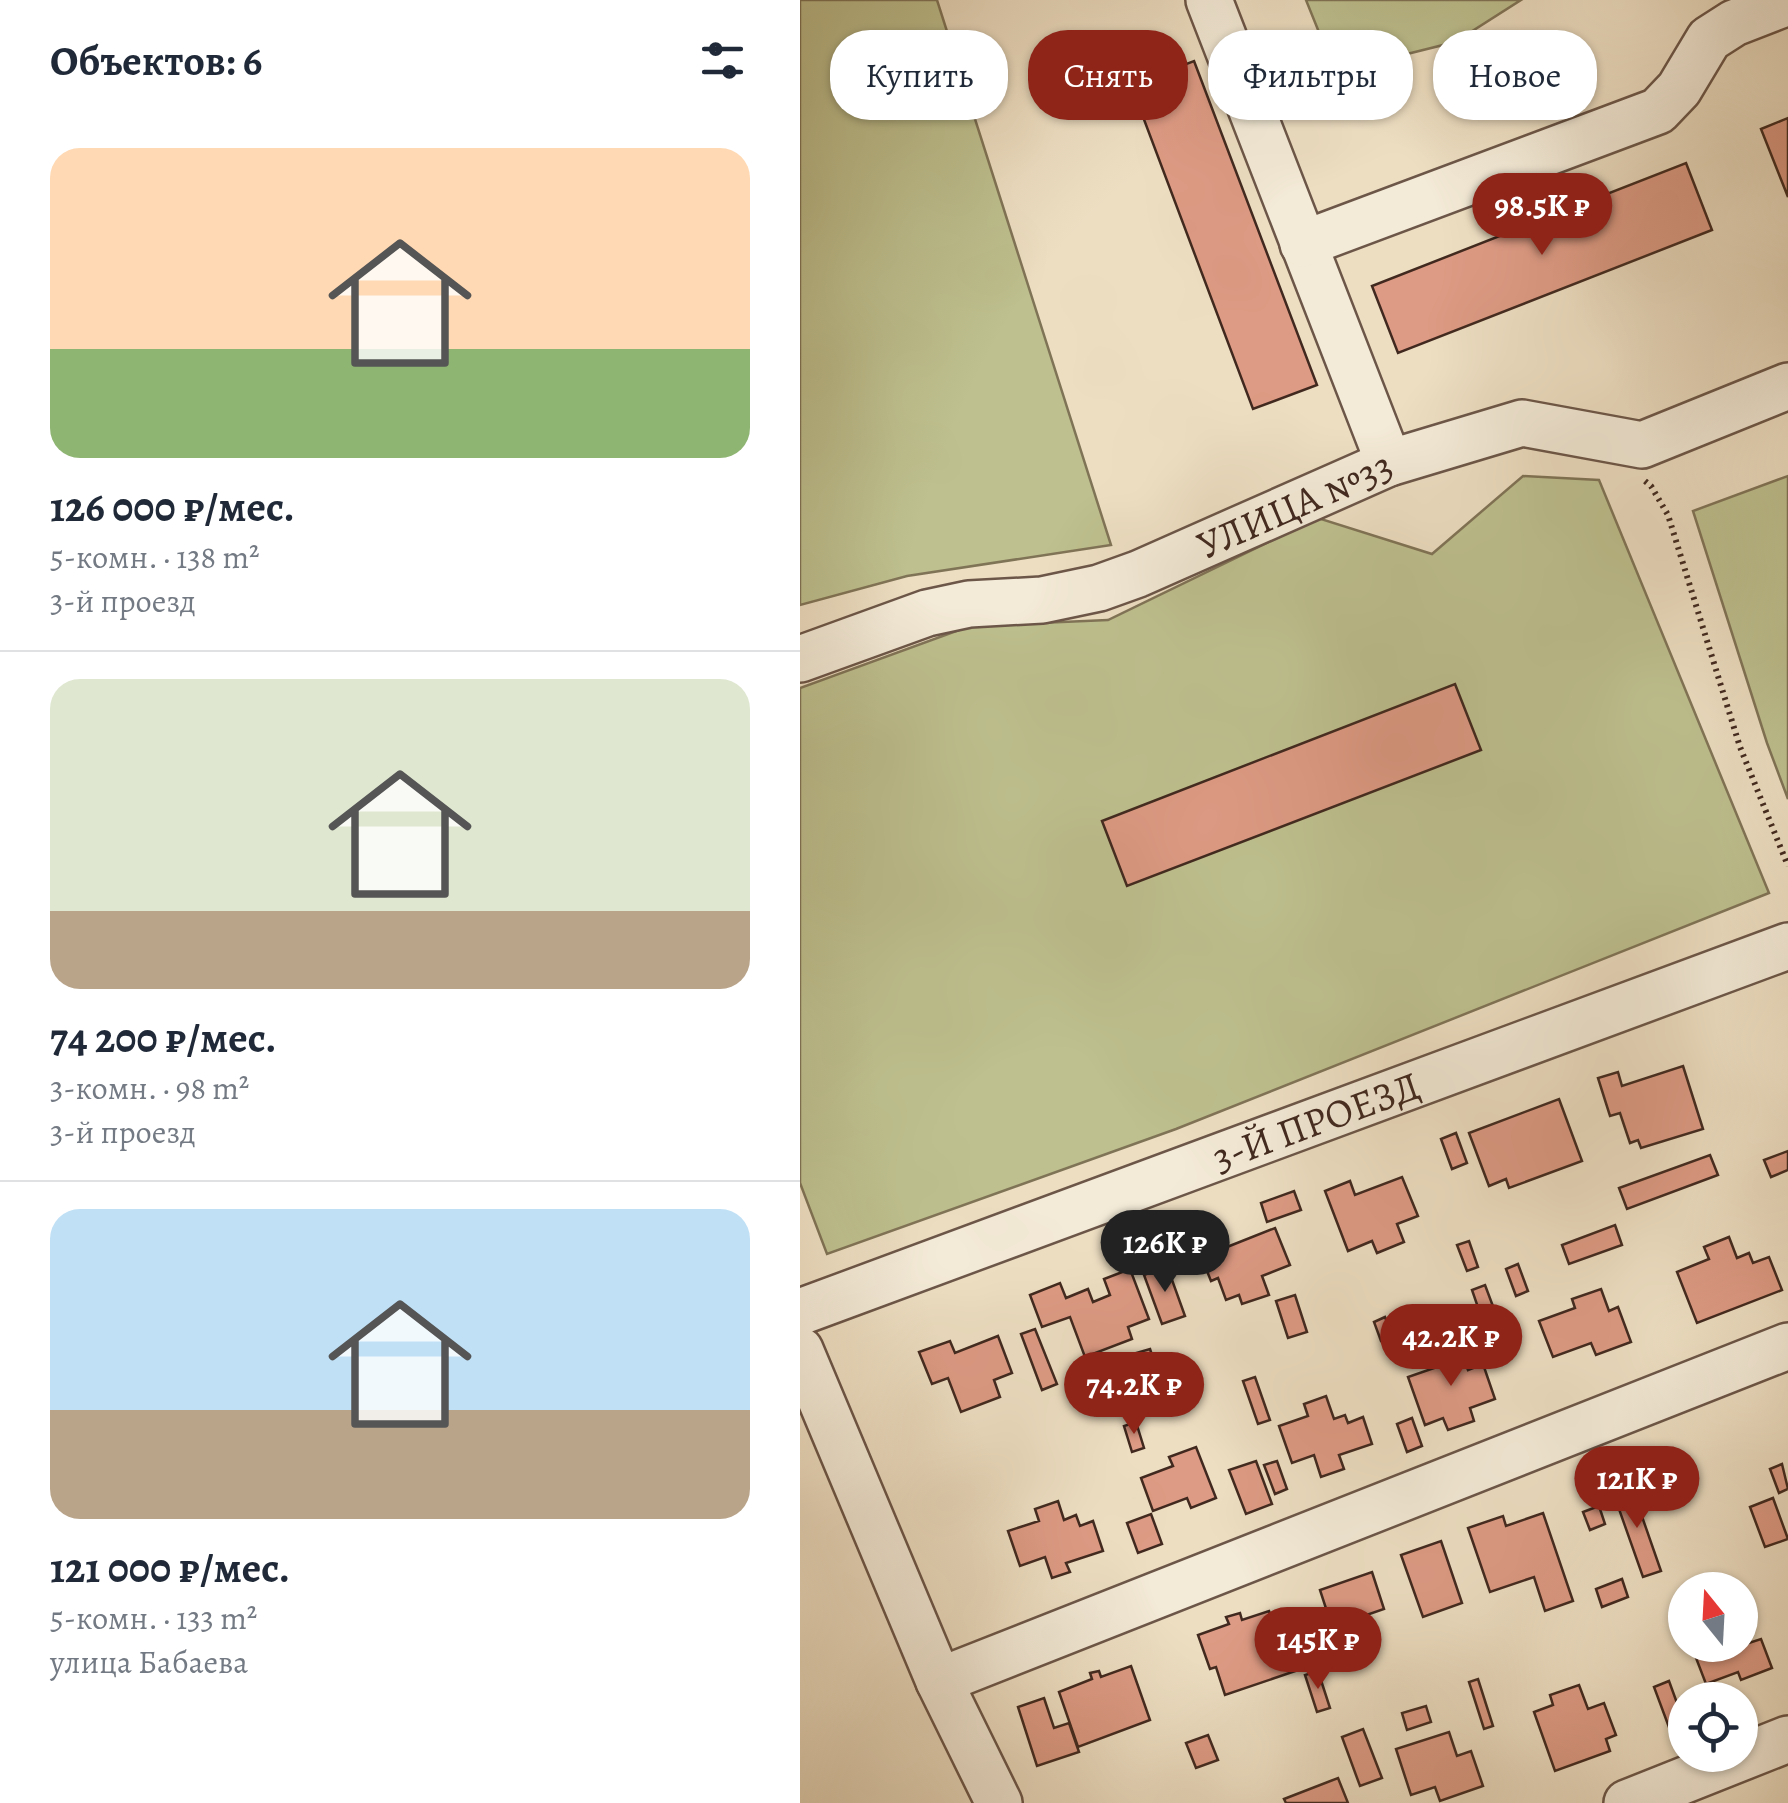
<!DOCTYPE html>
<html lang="ru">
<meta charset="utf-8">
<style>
:root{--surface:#fff;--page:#f2f2f3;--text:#1f2937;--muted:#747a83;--line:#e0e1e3;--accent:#8f2418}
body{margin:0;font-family:Alegreya,serif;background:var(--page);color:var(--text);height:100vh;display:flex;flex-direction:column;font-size:38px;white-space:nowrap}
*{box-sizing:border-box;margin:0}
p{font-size:32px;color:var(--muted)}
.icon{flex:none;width:55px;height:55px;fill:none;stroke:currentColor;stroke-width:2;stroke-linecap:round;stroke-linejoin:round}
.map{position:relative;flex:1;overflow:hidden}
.details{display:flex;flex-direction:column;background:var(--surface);width:800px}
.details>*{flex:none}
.top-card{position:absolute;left:30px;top:30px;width:808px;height:90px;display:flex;gap:20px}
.needle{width:65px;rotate:342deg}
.fabs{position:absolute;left:868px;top:1572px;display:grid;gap:20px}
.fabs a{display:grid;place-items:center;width:90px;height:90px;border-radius:50%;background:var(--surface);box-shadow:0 2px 8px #0004;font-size:50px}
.price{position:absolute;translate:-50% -85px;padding:0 22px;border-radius:35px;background:var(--accent);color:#fff;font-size:32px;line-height:65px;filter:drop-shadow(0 2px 5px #0008)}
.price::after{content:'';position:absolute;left:50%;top:60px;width:30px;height:22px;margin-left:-15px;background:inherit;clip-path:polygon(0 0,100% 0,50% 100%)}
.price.active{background:#222;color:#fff}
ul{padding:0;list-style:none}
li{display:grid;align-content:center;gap:20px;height:530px;padding:0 50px}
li+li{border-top:2px solid var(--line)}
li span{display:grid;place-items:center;height:310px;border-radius:30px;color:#555}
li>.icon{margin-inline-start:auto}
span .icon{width:180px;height:180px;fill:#fffc;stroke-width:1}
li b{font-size:42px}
h2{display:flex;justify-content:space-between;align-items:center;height:120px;padding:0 50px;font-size:42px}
.pill{padding:0 35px;border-radius:40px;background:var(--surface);box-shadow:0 2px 8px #0004;font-size:35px;line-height:90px}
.pill.active{background:var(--accent);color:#fff}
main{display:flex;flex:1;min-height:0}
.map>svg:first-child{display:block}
</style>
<main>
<section class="details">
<h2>Объектов: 6<svg class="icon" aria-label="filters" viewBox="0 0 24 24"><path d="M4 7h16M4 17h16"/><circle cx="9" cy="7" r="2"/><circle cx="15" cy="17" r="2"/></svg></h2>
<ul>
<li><span style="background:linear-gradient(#ffd9b3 65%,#8fb573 0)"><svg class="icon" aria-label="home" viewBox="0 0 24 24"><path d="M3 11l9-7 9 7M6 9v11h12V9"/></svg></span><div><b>126 000 ₽/мес.</b><p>5-комн. · 138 m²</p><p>3-й проезд</p></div></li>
<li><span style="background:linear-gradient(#dfe7d0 75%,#b9a48a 0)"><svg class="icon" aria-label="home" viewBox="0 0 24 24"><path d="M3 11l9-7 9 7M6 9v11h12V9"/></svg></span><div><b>74 200 ₽/мес.</b><p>3-комн. · 98 m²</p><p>3-й проезд</p></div></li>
<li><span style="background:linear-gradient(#bfe0f5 65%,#b9a48a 0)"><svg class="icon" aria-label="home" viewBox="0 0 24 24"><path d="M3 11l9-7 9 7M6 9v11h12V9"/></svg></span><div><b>121 000 ₽/мес.</b><p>5-комн. · 133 m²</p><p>улица Бабаева</p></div></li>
</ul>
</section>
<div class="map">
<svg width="988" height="1803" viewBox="0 0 988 1803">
<rect width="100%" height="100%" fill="#eddec2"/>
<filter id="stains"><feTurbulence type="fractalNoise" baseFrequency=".002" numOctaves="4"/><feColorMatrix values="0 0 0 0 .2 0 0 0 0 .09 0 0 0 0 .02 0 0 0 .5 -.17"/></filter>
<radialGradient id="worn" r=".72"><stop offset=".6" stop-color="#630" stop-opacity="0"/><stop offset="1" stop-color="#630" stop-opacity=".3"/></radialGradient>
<g fill="#bec08f" stroke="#807457" stroke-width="2.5">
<path d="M0,0H137L311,545L107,576L0,605Z"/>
<path d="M506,0H721L655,42L535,72Z"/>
<path d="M723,476L799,480L969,893L376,1129L27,1254L0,1183V688L170,626L308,620L518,518L632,554Z"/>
<path d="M988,476V799L967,743L893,511Z"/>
</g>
<g fill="#dd9a84" stroke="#41291f" stroke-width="2.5">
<path d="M394,61L517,385L453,409L331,85Z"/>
<path d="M988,118V197L961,129Z"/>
<path d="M886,163L912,230L598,353L572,286Z"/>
<path d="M655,684L681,750L327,886L302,821Z"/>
<path d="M883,1066L903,1129L841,1148L838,1140L830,1143L820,1113L810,1116L798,1078L818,1072L822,1086Z"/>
<path d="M759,1099L782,1161L709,1188L706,1179L689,1186L669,1133Z"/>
<path d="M656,1133L667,1163L652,1169L641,1139Z"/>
<path d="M988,1151V1170L971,1177L964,1160Z"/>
<path d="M910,1155L918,1175L827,1209L819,1188Z"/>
<path d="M602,1177L618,1216L597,1224L604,1242L577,1253L572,1241L548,1251L525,1191L550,1181L555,1195Z"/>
<path d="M494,1191L501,1210L467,1222L461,1203Z"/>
<path d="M815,1225L822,1245L769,1264L762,1245Z"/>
<path d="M475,1228L490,1265L462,1276L469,1295L442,1304L439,1295L426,1300L418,1278L411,1281L397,1246L423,1236L427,1247Z"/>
<path d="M929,1237L937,1258L949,1253L953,1263L969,1257L982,1290L897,1323L877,1272L909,1259L904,1247Z"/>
<path d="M669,1241L678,1267L667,1271L657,1245Z"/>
<path d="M718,1264L728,1291L716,1296L706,1269Z"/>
<path d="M367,1266L385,1316L362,1324L344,1275Z"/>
<path d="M330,1269L349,1319L328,1327L332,1339L285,1357L270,1317L242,1327L230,1295L260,1283L266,1298L288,1289L293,1302L310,1295L304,1279Z"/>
<path d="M685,1285L697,1317L683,1322L672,1290Z"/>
<path d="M801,1289L809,1311L818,1307L831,1342L796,1355L791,1343L753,1357L739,1321L775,1308L772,1299Z"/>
<path d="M495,1295L507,1332L488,1338L476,1301Z"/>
<path d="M585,1317L593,1337L581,1341L574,1322Z"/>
<path d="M235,1329L257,1384L242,1390L221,1334Z"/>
<path d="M198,1336L212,1373L194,1380L200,1397L161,1412L148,1378L132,1384L119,1352L150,1341L155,1353Z"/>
<path d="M658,1343L668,1370L683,1364L695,1399L670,1408L674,1421L648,1430L643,1418L625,1425L608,1377L640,1366L635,1352Z"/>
<path d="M350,1349L363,1389L350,1394L336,1353Z"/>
<path d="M455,1377L470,1420L458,1424L443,1381Z"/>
<path d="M313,1379L323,1404L295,1415L285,1391Z"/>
<path d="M526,1396L534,1419L545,1415L548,1423L563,1417L572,1444L539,1455L544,1469L521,1477L514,1455L492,1463L479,1426L508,1416L504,1404Z"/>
<path d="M612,1418L622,1446L607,1452L597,1424Z"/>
<path d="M336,1422L344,1448L332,1452L324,1426Z"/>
<path d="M396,1447L416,1498L391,1508L387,1498L353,1511L341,1478L373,1466L369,1457Z"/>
<path d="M456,1461L472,1504L446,1514L429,1470Z"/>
<path d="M477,1461L487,1489L475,1494L464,1465Z"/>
<path d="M982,1464L988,1489L979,1493L970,1469Z"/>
<path d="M831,1485L861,1571L843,1577L813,1492Z"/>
<path d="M973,1498L988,1539L965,1547L950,1507Z"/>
<path d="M258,1501L264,1520L276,1515L280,1526L293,1521L303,1551L266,1563L270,1572L252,1578L245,1557L220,1566L208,1531L239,1521L235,1509Z"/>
<path d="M799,1506L805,1524L790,1530L783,1512Z"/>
<path d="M743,1513L773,1601L745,1611L734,1577L690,1592L668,1528L703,1516L706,1526Z"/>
<path d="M351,1514L362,1544L338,1553L327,1523Z"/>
<path d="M641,1541L662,1603L623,1617L601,1555Z"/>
<path d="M572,1572L584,1609L532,1627L520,1590Z"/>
<path d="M822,1579L828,1597L802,1607L796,1589Z"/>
<path d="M469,1611L473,1622L502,1613L519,1663L425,1695L416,1667L410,1669L398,1635L429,1624L426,1617L440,1613L442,1620Z"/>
<path d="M940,1620L949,1643L961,1639L972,1668L941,1680L938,1672L906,1684L893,1650L908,1645H940Z"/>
<path d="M331,1666L350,1720L278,1747L259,1692L292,1679L290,1673L299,1671L301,1677Z"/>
<path d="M518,1671L530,1708L517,1712L505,1675Z"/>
<path d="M678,1679L693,1726L684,1729L669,1682Z"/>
<path d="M869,1681L885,1725V1734L873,1738L854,1687Z"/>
<path d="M779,1685L788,1709L804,1703L816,1735L806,1739L810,1751L755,1771L734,1712L753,1705L750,1695Z"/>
<path d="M244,1698L254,1728L269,1723L279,1752L237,1766L218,1707Z"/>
<path d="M626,1706L631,1722L607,1730L602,1713Z"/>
<path d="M563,1729L582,1778L560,1786L542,1737Z"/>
<path d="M649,1732L657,1756L671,1751L683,1786L640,1801L635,1787L611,1795L596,1749Z"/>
<path d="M408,1735L418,1760L396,1768L386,1743Z"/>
<path d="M538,1778L548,1803H486L484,1799Z"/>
</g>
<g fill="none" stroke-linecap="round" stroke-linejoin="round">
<g stroke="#6c5648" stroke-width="50">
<g id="minor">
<path d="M409,0L589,463"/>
<path d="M503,244L858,111L879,89L909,39L934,23L988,2"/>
<path id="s1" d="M0,659L127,613L169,604L242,600L299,588L338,574L589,463L722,423L842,445L988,386"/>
<path id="s2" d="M0,1312L988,946"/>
<path d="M0,1350L139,1681L199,1803"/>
<path d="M139,1681L988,1346"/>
<path d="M827,1803L988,1739"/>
</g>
</g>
<path stroke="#41291f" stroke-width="6" stroke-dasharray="2.5 5" stroke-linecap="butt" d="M845,481L851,486L868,515L940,747L988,866"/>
<use href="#minor" stroke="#f3ead7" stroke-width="45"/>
</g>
<g text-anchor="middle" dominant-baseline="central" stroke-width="8" stroke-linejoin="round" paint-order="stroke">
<g font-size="40" fill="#41291f" stroke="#f3ead7">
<text stroke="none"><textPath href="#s1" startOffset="522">УЛИЦА №33</textPath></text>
<text stroke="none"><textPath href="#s2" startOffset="550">3-Й ПРОЕЗД</textPath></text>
</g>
</g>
<rect width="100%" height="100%" filter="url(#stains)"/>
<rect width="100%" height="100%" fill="url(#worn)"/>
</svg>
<div class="fabs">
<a><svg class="needle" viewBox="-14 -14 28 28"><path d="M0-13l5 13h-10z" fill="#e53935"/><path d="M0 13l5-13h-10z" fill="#747a83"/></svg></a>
<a><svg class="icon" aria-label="locate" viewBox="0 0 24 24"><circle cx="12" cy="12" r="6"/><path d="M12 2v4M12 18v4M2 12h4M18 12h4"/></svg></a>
</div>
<b class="price" style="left:742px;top:258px">98.5K ₽</b>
<b class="price active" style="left:365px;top:1295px">126K ₽</b>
<b class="price" style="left:651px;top:1389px">42.2K ₽</b>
<b class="price" style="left:334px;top:1437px">74.2K ₽</b>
<b class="price" style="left:837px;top:1531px">121K ₽</b>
<b class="price" style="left:518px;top:1692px">145K ₽</b>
<div class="top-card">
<a class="pill">Купить</a>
<a class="pill active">Снять</a>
<a class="pill">Фильтры</a>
<a class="pill">Новое</a>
</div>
</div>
</main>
